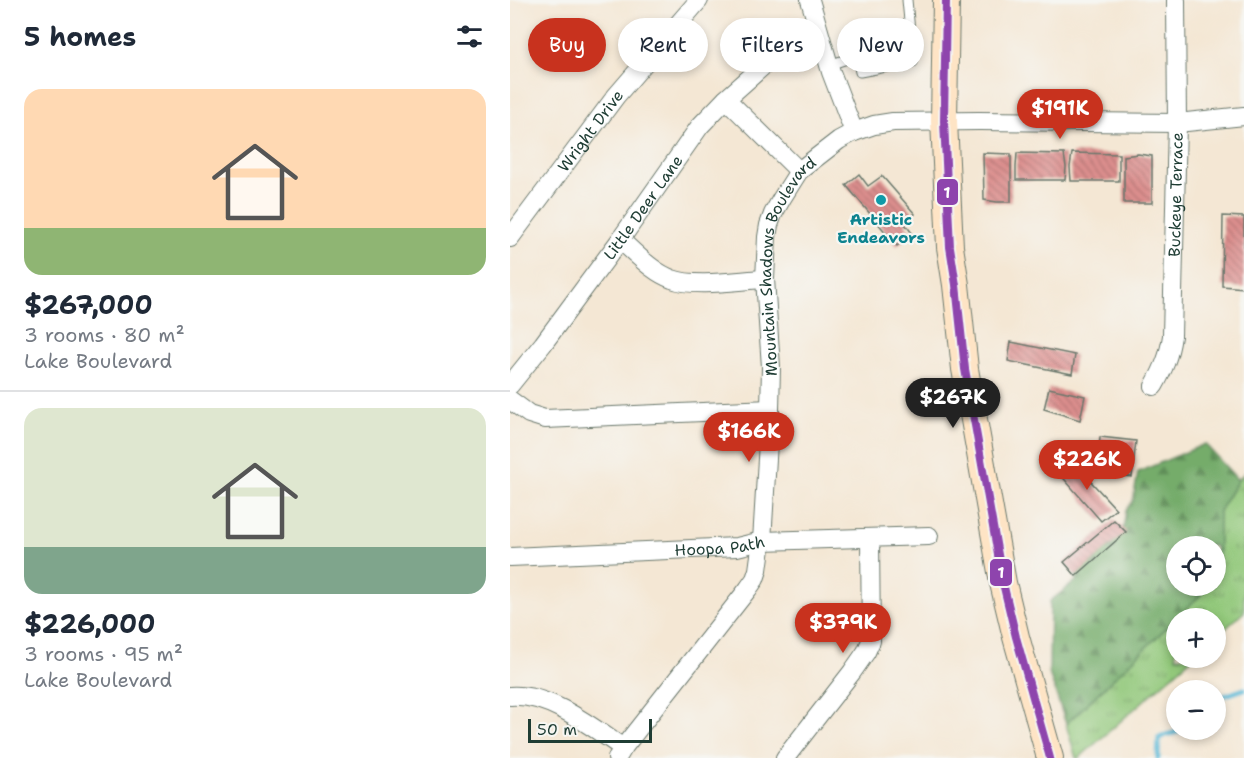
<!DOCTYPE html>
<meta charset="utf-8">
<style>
:root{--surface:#fff;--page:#f2f2f3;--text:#1f2937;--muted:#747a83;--line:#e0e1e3;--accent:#c8321e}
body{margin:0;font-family:"Shantell Sans",sans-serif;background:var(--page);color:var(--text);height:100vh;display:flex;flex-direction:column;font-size:22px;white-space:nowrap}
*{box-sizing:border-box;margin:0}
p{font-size:20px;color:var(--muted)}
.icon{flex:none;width:33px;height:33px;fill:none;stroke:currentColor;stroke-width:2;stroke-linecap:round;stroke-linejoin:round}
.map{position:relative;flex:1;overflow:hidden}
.details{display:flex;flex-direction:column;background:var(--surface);width:510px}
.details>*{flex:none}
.guide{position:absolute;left:18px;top:18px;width:570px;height:54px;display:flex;gap:12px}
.controls{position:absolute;left:656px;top:536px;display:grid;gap:12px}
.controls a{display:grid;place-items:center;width:60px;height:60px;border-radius:50%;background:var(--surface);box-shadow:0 3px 9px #0003;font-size:30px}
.scale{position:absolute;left:18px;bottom:15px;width:124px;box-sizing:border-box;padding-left:6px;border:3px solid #1f3d34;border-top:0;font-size:16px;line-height:21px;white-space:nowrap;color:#1f3d34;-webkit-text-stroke:4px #f6f6f2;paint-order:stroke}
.price{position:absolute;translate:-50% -51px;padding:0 14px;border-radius:21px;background:var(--accent);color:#fff;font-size:20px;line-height:39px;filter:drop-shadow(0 2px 3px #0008)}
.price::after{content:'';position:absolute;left:50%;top:36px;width:18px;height:14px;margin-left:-9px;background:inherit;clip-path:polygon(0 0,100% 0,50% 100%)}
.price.on{background:#222;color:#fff}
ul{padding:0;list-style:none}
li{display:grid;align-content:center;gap:12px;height:318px;padding:0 24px}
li+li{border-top:2px solid var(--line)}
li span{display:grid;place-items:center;height:186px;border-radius:18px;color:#555}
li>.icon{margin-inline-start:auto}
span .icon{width:108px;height:108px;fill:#fffc;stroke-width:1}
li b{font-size:26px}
h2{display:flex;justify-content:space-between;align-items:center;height:72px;padding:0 24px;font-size:26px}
.pill{padding:0 21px;border-radius:27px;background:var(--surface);box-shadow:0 3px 9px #0003;font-size:21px;line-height:54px}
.pill.on{background:var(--accent);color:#fff}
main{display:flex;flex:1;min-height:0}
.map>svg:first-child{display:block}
</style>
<main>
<section class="details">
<h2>5 homes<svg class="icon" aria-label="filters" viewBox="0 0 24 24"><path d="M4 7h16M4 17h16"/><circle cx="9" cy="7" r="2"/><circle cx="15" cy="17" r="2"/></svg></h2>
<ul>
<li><span style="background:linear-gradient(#ffd9b3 75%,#8fb573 0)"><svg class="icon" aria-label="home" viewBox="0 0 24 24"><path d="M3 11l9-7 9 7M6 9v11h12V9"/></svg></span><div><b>$267,000</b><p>3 rooms · 80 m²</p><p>Lake Boulevard</p></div></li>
<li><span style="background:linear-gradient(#dfe7d0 75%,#7fa58c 0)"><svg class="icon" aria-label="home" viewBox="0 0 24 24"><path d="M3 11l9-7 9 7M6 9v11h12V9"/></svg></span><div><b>$226,000</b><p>3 rooms · 95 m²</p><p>Lake Boulevard</p></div></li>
</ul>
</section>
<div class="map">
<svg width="734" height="758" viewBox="0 0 734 758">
<defs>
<pattern id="grass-tufts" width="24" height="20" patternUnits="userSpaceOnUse" patternTransform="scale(1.5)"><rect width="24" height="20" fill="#92c87a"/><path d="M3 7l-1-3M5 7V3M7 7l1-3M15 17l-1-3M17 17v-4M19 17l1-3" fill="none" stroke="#77a465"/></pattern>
<pattern id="forest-firs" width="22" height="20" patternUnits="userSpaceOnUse" patternTransform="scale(1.5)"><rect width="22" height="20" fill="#75ac6a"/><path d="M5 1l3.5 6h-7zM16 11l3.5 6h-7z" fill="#5f8d58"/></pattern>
<pattern id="building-back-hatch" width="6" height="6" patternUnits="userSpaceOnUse" patternTransform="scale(1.5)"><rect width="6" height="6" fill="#dc8e8d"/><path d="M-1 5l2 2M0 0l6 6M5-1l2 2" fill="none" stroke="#b27574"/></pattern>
</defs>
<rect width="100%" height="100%" fill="#f6f6f2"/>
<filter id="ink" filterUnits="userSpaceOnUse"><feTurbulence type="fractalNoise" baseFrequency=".0167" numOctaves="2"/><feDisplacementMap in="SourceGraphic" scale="12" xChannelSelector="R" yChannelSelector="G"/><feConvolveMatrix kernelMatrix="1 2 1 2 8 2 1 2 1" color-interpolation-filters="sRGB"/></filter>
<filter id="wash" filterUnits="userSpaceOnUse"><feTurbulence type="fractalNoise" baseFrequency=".008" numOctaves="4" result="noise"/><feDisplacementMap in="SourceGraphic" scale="24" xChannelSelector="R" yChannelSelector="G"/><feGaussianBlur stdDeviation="1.35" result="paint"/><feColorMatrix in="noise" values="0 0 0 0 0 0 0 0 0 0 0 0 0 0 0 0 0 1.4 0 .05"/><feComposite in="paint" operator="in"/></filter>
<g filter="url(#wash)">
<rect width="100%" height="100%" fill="#f4e7d4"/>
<g fill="url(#grass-tufts)" stroke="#588257" stroke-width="1.5">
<path d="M734,473V612L705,638V618H667L701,585H705V581L709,577V511L728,480Z"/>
<path d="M666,619V657H683L569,758H566L556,724Z"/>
</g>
<path fill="url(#forest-firs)" stroke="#4a744f" stroke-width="1.5" d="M695,444L728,480L709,511V577L705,581V546H666V585H701L556,724L539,673L540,601L566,581V576L615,532L613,530L616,510L623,501L628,472Z"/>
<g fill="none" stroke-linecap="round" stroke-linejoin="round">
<g stroke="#57b8d6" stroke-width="5">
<path d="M705,704L711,697L734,689"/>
<path d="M648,758L649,738C656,733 665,735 672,729"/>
</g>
</g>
<g id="blocks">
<g fill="url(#building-back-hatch)">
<path d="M473,153L501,154V202H487L474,200Z"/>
<path d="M507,153L554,154L556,167L555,180H506V167Z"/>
<path d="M562,153L609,154V181H561L560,167Z"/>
<path d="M628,154L642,156V203H614V156Z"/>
<path d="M349,174L358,186L372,176L405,214L395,224L402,233L387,246L336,185Z"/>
<path d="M713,216L734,217V288L712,286Z"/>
<path d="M501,342L565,355L562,374L498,361Z"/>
<path d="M539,388L575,396L570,420L534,409Z"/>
<path d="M590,437L626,441L622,477L587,474Z"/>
<path d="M562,461L606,509L591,521L549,473Z"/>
<path d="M604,520L616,532L566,576L554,562Z"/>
</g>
</g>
</g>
<g filter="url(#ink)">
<use href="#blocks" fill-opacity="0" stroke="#6a786c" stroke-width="1.5"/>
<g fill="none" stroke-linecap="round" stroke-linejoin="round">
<g stroke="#6a786c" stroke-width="11">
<g id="service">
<path d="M397,0L403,62L350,72L342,37L399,26"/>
<path d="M319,65L346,56"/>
</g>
</g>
<g stroke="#6a786c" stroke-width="20">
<g id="minor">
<path d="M300,0L321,72L344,132"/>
<path d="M216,99L289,171"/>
<path id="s1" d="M0,238L106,96L189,0"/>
<path d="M110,240C126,253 142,272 162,279C185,288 230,280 255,279"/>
<path id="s2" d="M0,385L33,344L110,240L190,126L216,99L279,43"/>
<path id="s3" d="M644,386C654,368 659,356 662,336L667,123L666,0"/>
<path d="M0,400L19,414L35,419L260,409"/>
<path id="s4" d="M0,557L227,547L252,541L419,536"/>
<path d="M0,696C39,693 82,727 113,748"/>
<path id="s5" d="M107,758L113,748L238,589L245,579L248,570L252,541L260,409L261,367L255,279L257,237L259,225L263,214L272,198L289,171L329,140L344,132L364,125L383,122L469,121L667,123L734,116"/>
<path d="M275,758L342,672L356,652L361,641L360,539"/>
</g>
</g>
<g stroke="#6a786c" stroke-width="28">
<path id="secondary" d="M436,0L434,121L440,247L446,285L455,369L493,583L506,637L540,758"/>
</g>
<use href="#service" stroke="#fff" stroke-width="9"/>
<use href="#minor" stroke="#fff" stroke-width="18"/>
<use href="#secondary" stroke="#fee4c5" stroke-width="26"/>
<g stroke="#f6f6f2" stroke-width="12">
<path id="bus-1" d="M436,0L434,121L440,247L446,285L455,369L493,583L506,637L540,758"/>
</g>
<use href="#bus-1" stroke="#8e44ad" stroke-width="8"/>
</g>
</g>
<circle fill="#0f9aa8" stroke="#f6f6f2" stroke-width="2" cx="371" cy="200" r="6"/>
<g text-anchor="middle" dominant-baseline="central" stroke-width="4.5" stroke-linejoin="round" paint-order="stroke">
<g font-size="16" fill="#1f3d34" stroke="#f6f6f2">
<text stroke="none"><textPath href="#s1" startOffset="134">Wright Drive</textPath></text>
<text stroke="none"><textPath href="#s3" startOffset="195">Buckeye Terrace</textPath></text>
<text stroke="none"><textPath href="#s2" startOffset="222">Little Deer Lane</textPath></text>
<text stroke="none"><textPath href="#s5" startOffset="546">Mountain Shadows Boulevard</textPath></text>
<text stroke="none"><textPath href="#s4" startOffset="210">Hoopa Path</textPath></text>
</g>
<g font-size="16" font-weight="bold" fill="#0d838f" stroke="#f6f6f2">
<text x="371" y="219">Artistic<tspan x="371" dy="18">Endeavors</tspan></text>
</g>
</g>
<g stroke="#f6f6f2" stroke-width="2">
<rect x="426" y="178" width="23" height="28" rx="6" fill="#8e44ad"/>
<rect x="479" y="558" width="24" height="29" rx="6" fill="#8e44ad"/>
</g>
<g font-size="16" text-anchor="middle" font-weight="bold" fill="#fff">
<text x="437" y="198">1</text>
<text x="491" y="578">1</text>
</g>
</svg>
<div class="controls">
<a><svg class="icon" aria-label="locate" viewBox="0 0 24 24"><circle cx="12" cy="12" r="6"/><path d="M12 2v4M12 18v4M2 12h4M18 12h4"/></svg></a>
<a>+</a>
<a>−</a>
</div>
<div class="scale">50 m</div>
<b class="price" style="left:550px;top:140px">$191K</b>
<b class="price on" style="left:443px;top:429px">$267K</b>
<b class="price" style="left:239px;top:463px">$166K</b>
<b class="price" style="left:577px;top:491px">$226K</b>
<b class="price" style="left:333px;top:654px">$379K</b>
<div class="guide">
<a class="pill on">Buy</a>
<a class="pill">Rent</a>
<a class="pill">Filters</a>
<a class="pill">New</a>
</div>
</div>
</main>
